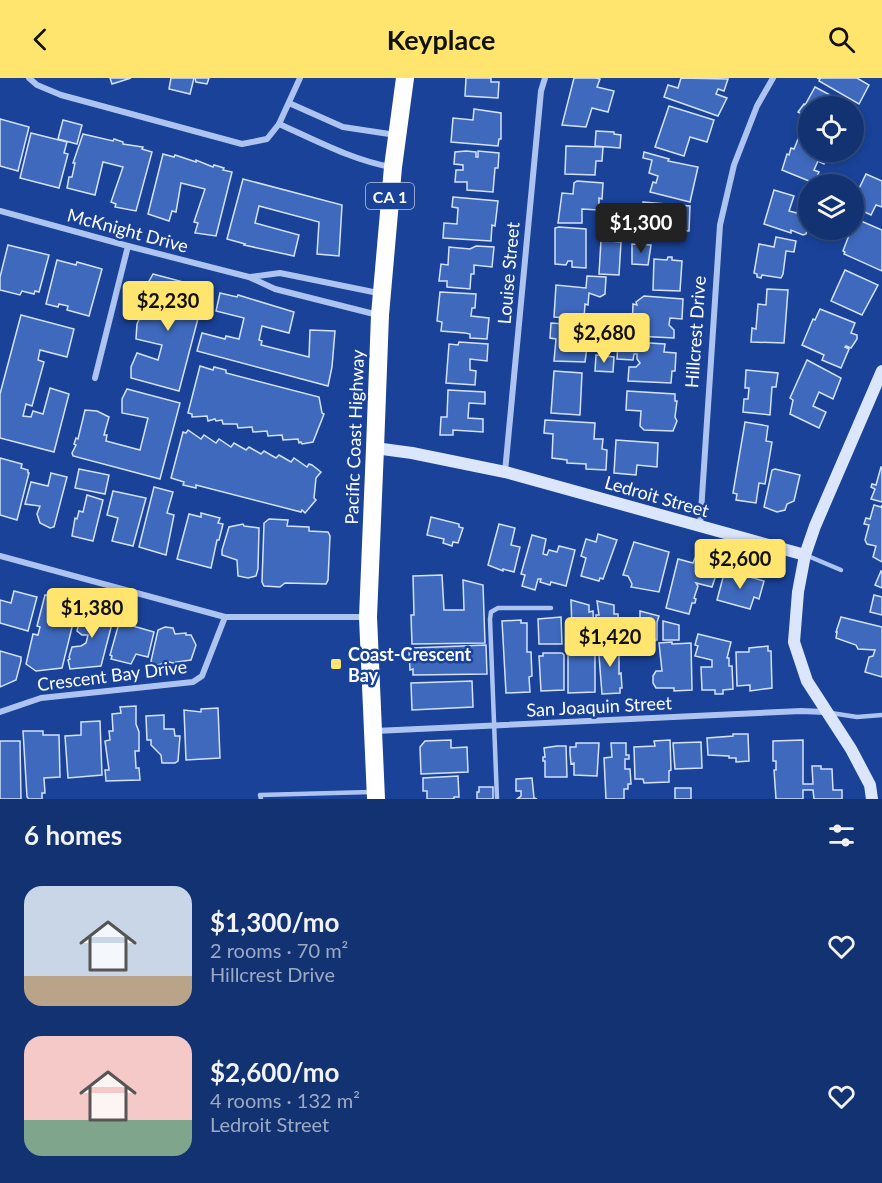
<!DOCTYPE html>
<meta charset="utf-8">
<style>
:root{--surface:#133272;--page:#1c3a77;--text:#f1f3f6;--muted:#9daac4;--line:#324d84;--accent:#ffe56d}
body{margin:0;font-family:Lato,sans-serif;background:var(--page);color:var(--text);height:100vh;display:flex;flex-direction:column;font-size:22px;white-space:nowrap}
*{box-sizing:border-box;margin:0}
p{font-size:20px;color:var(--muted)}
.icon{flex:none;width:33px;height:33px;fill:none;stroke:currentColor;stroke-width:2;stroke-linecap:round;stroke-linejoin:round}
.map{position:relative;height:721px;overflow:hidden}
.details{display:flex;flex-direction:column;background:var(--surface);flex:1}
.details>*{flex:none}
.buttons{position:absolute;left:798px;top:18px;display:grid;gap:12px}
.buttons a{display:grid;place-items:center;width:66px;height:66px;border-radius:50%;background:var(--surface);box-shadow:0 3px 9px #0003,0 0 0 2px var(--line);font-size:30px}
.price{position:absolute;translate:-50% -51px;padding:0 14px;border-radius:6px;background:var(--accent);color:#111;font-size:20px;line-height:39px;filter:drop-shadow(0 2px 3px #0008)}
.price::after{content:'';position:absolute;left:50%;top:36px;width:18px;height:14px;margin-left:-9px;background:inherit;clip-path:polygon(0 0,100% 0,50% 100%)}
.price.on{background:#222;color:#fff}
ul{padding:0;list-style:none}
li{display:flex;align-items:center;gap:18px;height:150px;padding:0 24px}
li span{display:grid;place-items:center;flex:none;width:168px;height:120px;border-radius:18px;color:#555}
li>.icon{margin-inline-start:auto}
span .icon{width:72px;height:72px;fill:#fffc;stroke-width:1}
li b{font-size:26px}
h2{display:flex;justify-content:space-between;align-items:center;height:72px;padding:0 24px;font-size:26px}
header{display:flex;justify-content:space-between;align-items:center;height:78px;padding:0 24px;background:var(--accent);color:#111;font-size:27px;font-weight:700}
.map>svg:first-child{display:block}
</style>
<header><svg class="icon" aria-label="back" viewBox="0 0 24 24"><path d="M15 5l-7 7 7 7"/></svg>Keyplace<svg class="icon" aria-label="search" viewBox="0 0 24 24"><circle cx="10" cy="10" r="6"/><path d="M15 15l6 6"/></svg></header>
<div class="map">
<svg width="882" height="721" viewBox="0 0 882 721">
<rect width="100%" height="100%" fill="#194298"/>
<g fill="#3e69bd" stroke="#d4e2fc" stroke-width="1.5">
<path d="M110,0H131L112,6Z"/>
<path d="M171,0H194L190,16L169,11Z"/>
<path d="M195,0H209L207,6L196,4Z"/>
<path d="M466,0H491V4H499L498,20L465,18Z"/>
<path d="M574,0H596L600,1L597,9L614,13L608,34L592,30L586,49L562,47Z"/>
<path d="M681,0L728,1L724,13L718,11L716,16L727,20L718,38L664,19L668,7L678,10Z"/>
<path d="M817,0H857L869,7L859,26L819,3L820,1Z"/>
<path d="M815,9L849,27L808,28V53L800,48L805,38L798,34L804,26L805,27Z"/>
<path d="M669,28L714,42L707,64L690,59L684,78L655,69Z"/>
<path d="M474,31L501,35V61H499L498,68L451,64L453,40L473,42Z"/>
<path d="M0,41L29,49L18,93L0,88Z"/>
<path d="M63,42L82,47L77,66L58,61Z"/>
<path d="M596,53L614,54V56L621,57L620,70L595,68Z"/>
<path d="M31,55L67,64L64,75L68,76L59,110L20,100Z"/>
<path d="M83,56L113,63L114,61L123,64V66L143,69L142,71L152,74L136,133L115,129L116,126L111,124L123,89L103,84L95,117L67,110L69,99H72L75,85H73Z"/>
<path d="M798,61L808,66V74H829L824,86L818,83L814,92L819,94L814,105L782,92L787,76L789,77L791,70L794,71Z"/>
<path d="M566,68L603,69L602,83H596L595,97L565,96Z"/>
<path d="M466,73L476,74V79H478V73L499,75L498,90H495L493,114L467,112V104H455L456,92H463V87L454,86L455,74Z"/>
<path d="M644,74L669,81L668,83L698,89L690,124L650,114L653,104L656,105L658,98L649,95L652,82L643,80Z"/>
<path d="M163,76L174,79L175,77L196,84V82L213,89L214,87L224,90L223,92L232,94L216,158L195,155L198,145L194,144L205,111L181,105L176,134L172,133L169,143L148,136Z"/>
<path d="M866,96L882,103V129L876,127L871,137L854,129V121Z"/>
<path d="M243,101L342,127L339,178L317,176L319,144L259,128L255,145L299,157L294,178L244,167L245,166L227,161Z"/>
<path d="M577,103L603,105L602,121L599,120V132L582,131V145H558L562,115L573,116L574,105Z"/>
<path d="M774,112L794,118L789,133L797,135L803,113L808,115V152H816L815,155L807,153L806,156L803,157L791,152V155L764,146Z"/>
<path d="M453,119L498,123L495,148L492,147L491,163L443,160L444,145L457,146L458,130L452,129Z"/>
<path d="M643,124L690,128L689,153L671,152L670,161L640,158Z"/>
<path d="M854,140L882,152V193L844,176L845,174L843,173L851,152H850H854Z"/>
<path d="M559,149L586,151V190L572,189V183H568L566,187L555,186V150Z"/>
<path d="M776,159L796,163L794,174L786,173L783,196L781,200L762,197L761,200L757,199V196L754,195L759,166L774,169Z"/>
<path d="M601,162L621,164L619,197L599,196Z"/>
<path d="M632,166L651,167L648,187L632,186Z"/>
<path d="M8,167L49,177L39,214L35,213L34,216L22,213L20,217L0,212V199Z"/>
<path d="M476,168L494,169L492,189L474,187V196H471L470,211L447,209V203H439L441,186L448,187L449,169L470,171Z"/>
<path d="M668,179H672V182L682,183L680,213L653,212L654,181L667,182Z"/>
<path d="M57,182L76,187L77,184L102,191L89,238L67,232L68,228L59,226L58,229L46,226Z"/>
<path d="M845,192L878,207L862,237L831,223Z"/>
<path d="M153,196L206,210L179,313L131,300V289L137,275L158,282L162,267L136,261L137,246L143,233L169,241L173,226L147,220L148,205Z"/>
<path d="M587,198L606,199L605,216L600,219L589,215L588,227L585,226L584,241L554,239L556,207L586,210Z"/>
<path d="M767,211L788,212L784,265L751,264L752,250L756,251L758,226L766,227Z"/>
<path d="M440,214L476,216L475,230H472L471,238L489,240L487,261L470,260V256L465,255L441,253L442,244L437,243Z"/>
<path d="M220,215L237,219L238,217L294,234L289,255L262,248L259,262L262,263L261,267L309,279L310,252L335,253L332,289L328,308L197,273L202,255L225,261L226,258L239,261L244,240L216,233Z"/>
<path d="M644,218L683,221L682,241L670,240L669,247L674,252V260L636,258L637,252H632L633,226L637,227L636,224Z"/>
<path d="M820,231L855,245L851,255L857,257V261L851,270L846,268L845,269L849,271L841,290L822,282L824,277L802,267L813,241L815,242Z"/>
<path d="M21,237L74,251L67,279L40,272L38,282L44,284L32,328L26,326L23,338L31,339L33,333L43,336L50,310L69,316L54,374L0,360V316Z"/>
<path d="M551,245L594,248L593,262H588L585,284L554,283L556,261L550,260Z"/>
<path d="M618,263L665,266L664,274L676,275L675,293H672L671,305L628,303L629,289H636L640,285L637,281V276H634L633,282L617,281Z"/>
<path d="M459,264L488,266L487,283L470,281V292L476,293L475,307L446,305L449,266L458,267Z"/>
<path d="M596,277L614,279L613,294L595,293Z"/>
<path d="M807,282L841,300L833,321L819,314L813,328L826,334L819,350L790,336L793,322L790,320Z"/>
<path d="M200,288L213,292L214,289L226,292V295L319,319L322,335L324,336L313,364L302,366L301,364L299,365L298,361L283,362L282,357L268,358L267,353L253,354L252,349L238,350L237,346H223L222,342L216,343L215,341L208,343L207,338L192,339V336L188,335Z"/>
<path d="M746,292L778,295L776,309H772L770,337L743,334L744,321H748L749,310H745Z"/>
<path d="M554,293L582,295L580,337L551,335Z"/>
<path d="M127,311L180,325L160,401L73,378L72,375L76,367L74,366L76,360L78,361L85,332L97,333L109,339L104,357H107L106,363L140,372L148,340L122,335V321Z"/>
<path d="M448,312L485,314V326L469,325L468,340L483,341V354L453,352V357H440L441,339H447Z"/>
<path d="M627,313L675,316V323H677L675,339L677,343L673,353L644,352L640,348L641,333L626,332Z"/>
<path d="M545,342L595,345L594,361H603L602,371L607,372L606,392L586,391V386L567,385V382L552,380L553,356L544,355Z"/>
<path d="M745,344L768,348L766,363L772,364L765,406L759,405L756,425L736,422L737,416L733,415Z"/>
<path d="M188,352L201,361L204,357L216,365L219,361L231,369L234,365L246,372L249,369L261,376L264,373L276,380L279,377L291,384L294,380L307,389L309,386L312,387L321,394L316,400L314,420L316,422L305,435L302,432L301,434L196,407V410L183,407L184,404L171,400L183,354L186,355Z"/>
<path d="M616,362L658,365L657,389L637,387L636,397L614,395Z"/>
<path d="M0,380L22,386L21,390L28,392V395H29L17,442L0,437Z"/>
<path d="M881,389H882V424L871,421L875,411L871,409L872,406L876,407Z"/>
<path d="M79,391L109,397L105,416L75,410Z"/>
<path d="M775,391L800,397L794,423L787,426L785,432L777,434L764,429L772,392Z"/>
<path d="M51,395L67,399L54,449L50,450L40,445L37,436L40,428L25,426L31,404L48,408Z"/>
<path d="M154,409L173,414L167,435L174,437L166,477L139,469Z"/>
<path d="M113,413L146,420L133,468L112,463L118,440L107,437Z"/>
<path d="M87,417L103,422L93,463L72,458L75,440L77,441L79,433L83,434Z"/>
<path d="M874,427L881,429L882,427V484L873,479L876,468L867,466L865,462L869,447L864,446L866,440L870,441Z"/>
<path d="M201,435L220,440L218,445L223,446L219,462H217L211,490L177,481L189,436L201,439Z"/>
<path d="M431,439L459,446V449L463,450L458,465L453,464L452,468L443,465L444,461L427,457Z"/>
<path d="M269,441L288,442L287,448L309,449V453L328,454L330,458L328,502L326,506L285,505L280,509L264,508L262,504L264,445Z"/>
<path d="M243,446L244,448L259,450L258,491L256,498L248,500L238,498L237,482L222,477V472L229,449Z"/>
<path d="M499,446L515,450L511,467L520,469L514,494L503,491V493L488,487Z"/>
<path d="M598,456L617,462L603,501L600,500L599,503L581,498L586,480L581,478L586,461L596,464Z"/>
<path d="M532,457L546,461L543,476L547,477L549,472L557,474L559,468L575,472L566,508L551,504L550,507L540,504L541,501H538L535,512L522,508L525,497L521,496Z"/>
<path d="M634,464L669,474L659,514L631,509L632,506L628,498L623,497Z"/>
<path d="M695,480L707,483L706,487L718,491L712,509L696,505L698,508L694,520L696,521L695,525H692L689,536L666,530L678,481L693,485Z"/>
<path d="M725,492L764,503L759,521L754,519L750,531L717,522Z"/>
<path d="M881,493H882V510L875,507Z"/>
<path d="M442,497L444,532H464L463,502L483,507L485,565L412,566L411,537H414L413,498Z"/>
<path d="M14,513L37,519L28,553L0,545V522L11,525Z"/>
<path d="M45,517L78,525L62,590L36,593L26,586L33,556L38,557L40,549L37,548Z"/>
<path d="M874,517L882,519V537L870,534Z"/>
<path d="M571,522L589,527V534L593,533L594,556L577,557V552H572Z"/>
<path d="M597,523L614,527V536H618L619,554L597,555L596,537H599Z"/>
<path d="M86,530L93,533L94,531L103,533V535L114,538L101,588L70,591L68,582L70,581L69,579L72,569L81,568L86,565L88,557H82L77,553L82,531Z"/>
<path d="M640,533L659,538L657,544V562L639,563L637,554L640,545Z"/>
<path d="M121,538L135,542L133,548L154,554L148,579L136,576L131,586L111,581L112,578L110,577Z"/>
<path d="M561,539L562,566H539L538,541Z"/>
<path d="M841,539L882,549V599L865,594L869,579L873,578L875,572L858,571L856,567L836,560L837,554H836Z"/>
<path d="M521,542V545H527V574H531L532,598L529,599L530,614L506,615L502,543Z"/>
<path d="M663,543L679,547V562H663Z"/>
<path d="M165,549L173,550L175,556L186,555V557H191L196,567L191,582L176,584L177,586L169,584L154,588L151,583L158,552Z"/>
<path d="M698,556L731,564L727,580H729V588H732L733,611L723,612V616H715V612H702L701,589H712V582L695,578L698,568L695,567Z"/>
<path d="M672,564V566L691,565L692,612L674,613V610H656L653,605V598L656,593H662L659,565Z"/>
<path d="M598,565L619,566V596L621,595L622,610H620V615L602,616Z"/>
<path d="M486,567L487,596L413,597V591L410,592L409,573H412V570Z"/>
<path d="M768,568V573H771L772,610L750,613V607L737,608L736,574H749V570Z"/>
<path d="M595,572V614L568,615V573Z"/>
<path d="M0,573L21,579V583L16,602L0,609Z"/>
<path d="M543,575H562L564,577V612L541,613L539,578H543Z"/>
<path d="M472,603L473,629L412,632L411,605Z"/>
<path d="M136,628V646L139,654V673H135L136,690H139L140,702L106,703L105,692H109L105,663L110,662L109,653H113L112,636L121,635L120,629Z"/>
<path d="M218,630L220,680L186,682L184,632L201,634V631Z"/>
<path d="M164,637V651H174L175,658H180L178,683L175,685H162L161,677L151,667V662H147L146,638Z"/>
<path d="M100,643L102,697L68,700L65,658L81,657V644Z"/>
<path d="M23,653H43V657H59L60,699L44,700L45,715H42V721H29L27,719Z"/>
<path d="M733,656H748L749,683L736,684V680H729V678L708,677L707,660L733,658Z"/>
<path d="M451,662V670L467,669L468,694L421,696L420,669L425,663Z"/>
<path d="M670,662L671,692L669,693V704L644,705L643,701H635L634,669L655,668L654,663Z"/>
<path d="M803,662V706H813L812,688H821V691H832L833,712H842V721H814L813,712H803V721H776L774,692H776V683H773V663Z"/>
<path d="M0,663H20L21,721H0Z"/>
<path d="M701,664L702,690L675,691L673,665Z"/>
<path d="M576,665H599L597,698L574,697V685L571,686L570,675V669H576Z"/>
<path d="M611,665H626V677H629V681H625V691H630L631,706H628V711H624V721H606L604,680L612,679Z"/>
<path d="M557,668H566L567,699H545V683H543V679H545L544,670Z"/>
<path d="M458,698L459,719H454V721H427V713H423V700Z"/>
<path d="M532,700L534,720L537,721H517L521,718V713H516V701Z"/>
<path d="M479,709H493V721H477V714H479Z"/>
<rect x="675" y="710" width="16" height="11"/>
</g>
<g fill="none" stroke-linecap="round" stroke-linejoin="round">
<g stroke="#adc4f1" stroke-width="4.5">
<path d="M808,478L841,492"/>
<path d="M831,635L857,639L882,637"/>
<path d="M261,721L260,717L371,714"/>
<path d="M497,721L490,541L491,534L498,530H551"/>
</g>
<g stroke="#adc4f1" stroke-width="6">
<path d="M29,0L37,7L61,17L242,66L267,61L279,46L300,0"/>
<path d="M289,25L343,49L396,57"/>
<path d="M279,46C315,62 352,82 391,89"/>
<path d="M0,133L128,168L249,199L275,211L378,237"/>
<path d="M250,199L280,195L378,215"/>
<path d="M95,300L128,168"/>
<path d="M505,394L541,13L545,0"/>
<path d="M700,449L720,147L734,87L757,28L773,0"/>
<path d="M0,478L225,539H366"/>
<path d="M0,634L41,620L193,604L202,598L225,539"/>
<path d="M375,653L801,633L825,634"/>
</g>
<g stroke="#dbe6fc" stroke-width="12">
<path d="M375,370L412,375L505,394L805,477"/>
<path d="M872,721L870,707L851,671L807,603L794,564L798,514L805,477L815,448L882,293"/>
</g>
<path stroke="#fff" stroke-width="18" d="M376,721L368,539L375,370L380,237L393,89L405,0"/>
</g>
<rect fill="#ffe56d" stroke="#194298" stroke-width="2" x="330" y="580" width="12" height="12" rx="3"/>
<g text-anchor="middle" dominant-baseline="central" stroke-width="5" stroke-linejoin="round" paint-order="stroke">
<rect fill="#194298" stroke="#bac6e0" stroke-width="1.5" x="366" y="105" width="48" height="26" rx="4.5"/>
<g font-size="16" font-weight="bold" fill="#fff">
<text x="390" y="118">CA 1</text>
</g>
<g font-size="18" fill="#fff" stroke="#194298">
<text transform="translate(128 152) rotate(15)">McKnight Drive</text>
<text transform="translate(508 195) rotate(-85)">Louise Street</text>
<text transform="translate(695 254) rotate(-86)">Hillcrest Drive</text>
<text transform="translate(354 359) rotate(-88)">Pacific Coast Highway</text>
<text transform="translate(657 418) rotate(16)">Ledroit Street</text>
<text transform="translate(112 597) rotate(-7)">Crescent Bay Drive</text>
<text transform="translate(599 628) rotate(-3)">San Joaquin Street</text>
</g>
<g font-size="18" font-weight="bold" fill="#fff" stroke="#194298" text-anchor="start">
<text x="348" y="576">Coast-Crescent<tspan x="348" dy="21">Bay</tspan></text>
</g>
</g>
</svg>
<div class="buttons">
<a><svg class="icon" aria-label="locate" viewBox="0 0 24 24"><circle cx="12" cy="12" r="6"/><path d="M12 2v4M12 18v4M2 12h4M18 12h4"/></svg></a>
<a><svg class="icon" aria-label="layers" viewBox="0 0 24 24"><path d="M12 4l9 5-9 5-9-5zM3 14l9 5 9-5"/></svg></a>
</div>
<b class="price on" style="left:641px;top:176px">$1,300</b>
<b class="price" style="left:168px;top:254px">$2,230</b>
<b class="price" style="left:604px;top:286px">$2,680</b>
<b class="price" style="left:740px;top:512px">$2,600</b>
<b class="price" style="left:92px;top:561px">$1,380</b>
<b class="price" style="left:610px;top:590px">$1,420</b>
</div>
<section class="details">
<h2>6 homes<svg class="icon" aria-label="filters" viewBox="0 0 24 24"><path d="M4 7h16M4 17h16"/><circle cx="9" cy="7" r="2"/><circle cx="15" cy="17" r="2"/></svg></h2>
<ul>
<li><span style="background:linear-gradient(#c9d6e8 75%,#b9a48a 0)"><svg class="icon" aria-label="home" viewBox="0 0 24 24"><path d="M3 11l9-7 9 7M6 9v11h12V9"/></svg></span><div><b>$1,300/mo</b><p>2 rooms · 70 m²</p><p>Hillcrest Drive</p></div><svg class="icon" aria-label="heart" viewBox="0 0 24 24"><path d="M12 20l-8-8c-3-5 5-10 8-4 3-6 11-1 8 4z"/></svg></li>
<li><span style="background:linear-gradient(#f6c9c9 70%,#7fa58c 0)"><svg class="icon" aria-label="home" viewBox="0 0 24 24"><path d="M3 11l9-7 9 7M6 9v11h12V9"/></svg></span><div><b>$2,600/mo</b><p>4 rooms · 132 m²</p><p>Ledroit Street</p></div><svg class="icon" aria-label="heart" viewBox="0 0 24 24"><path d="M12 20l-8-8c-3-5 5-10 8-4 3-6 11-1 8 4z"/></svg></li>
</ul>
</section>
